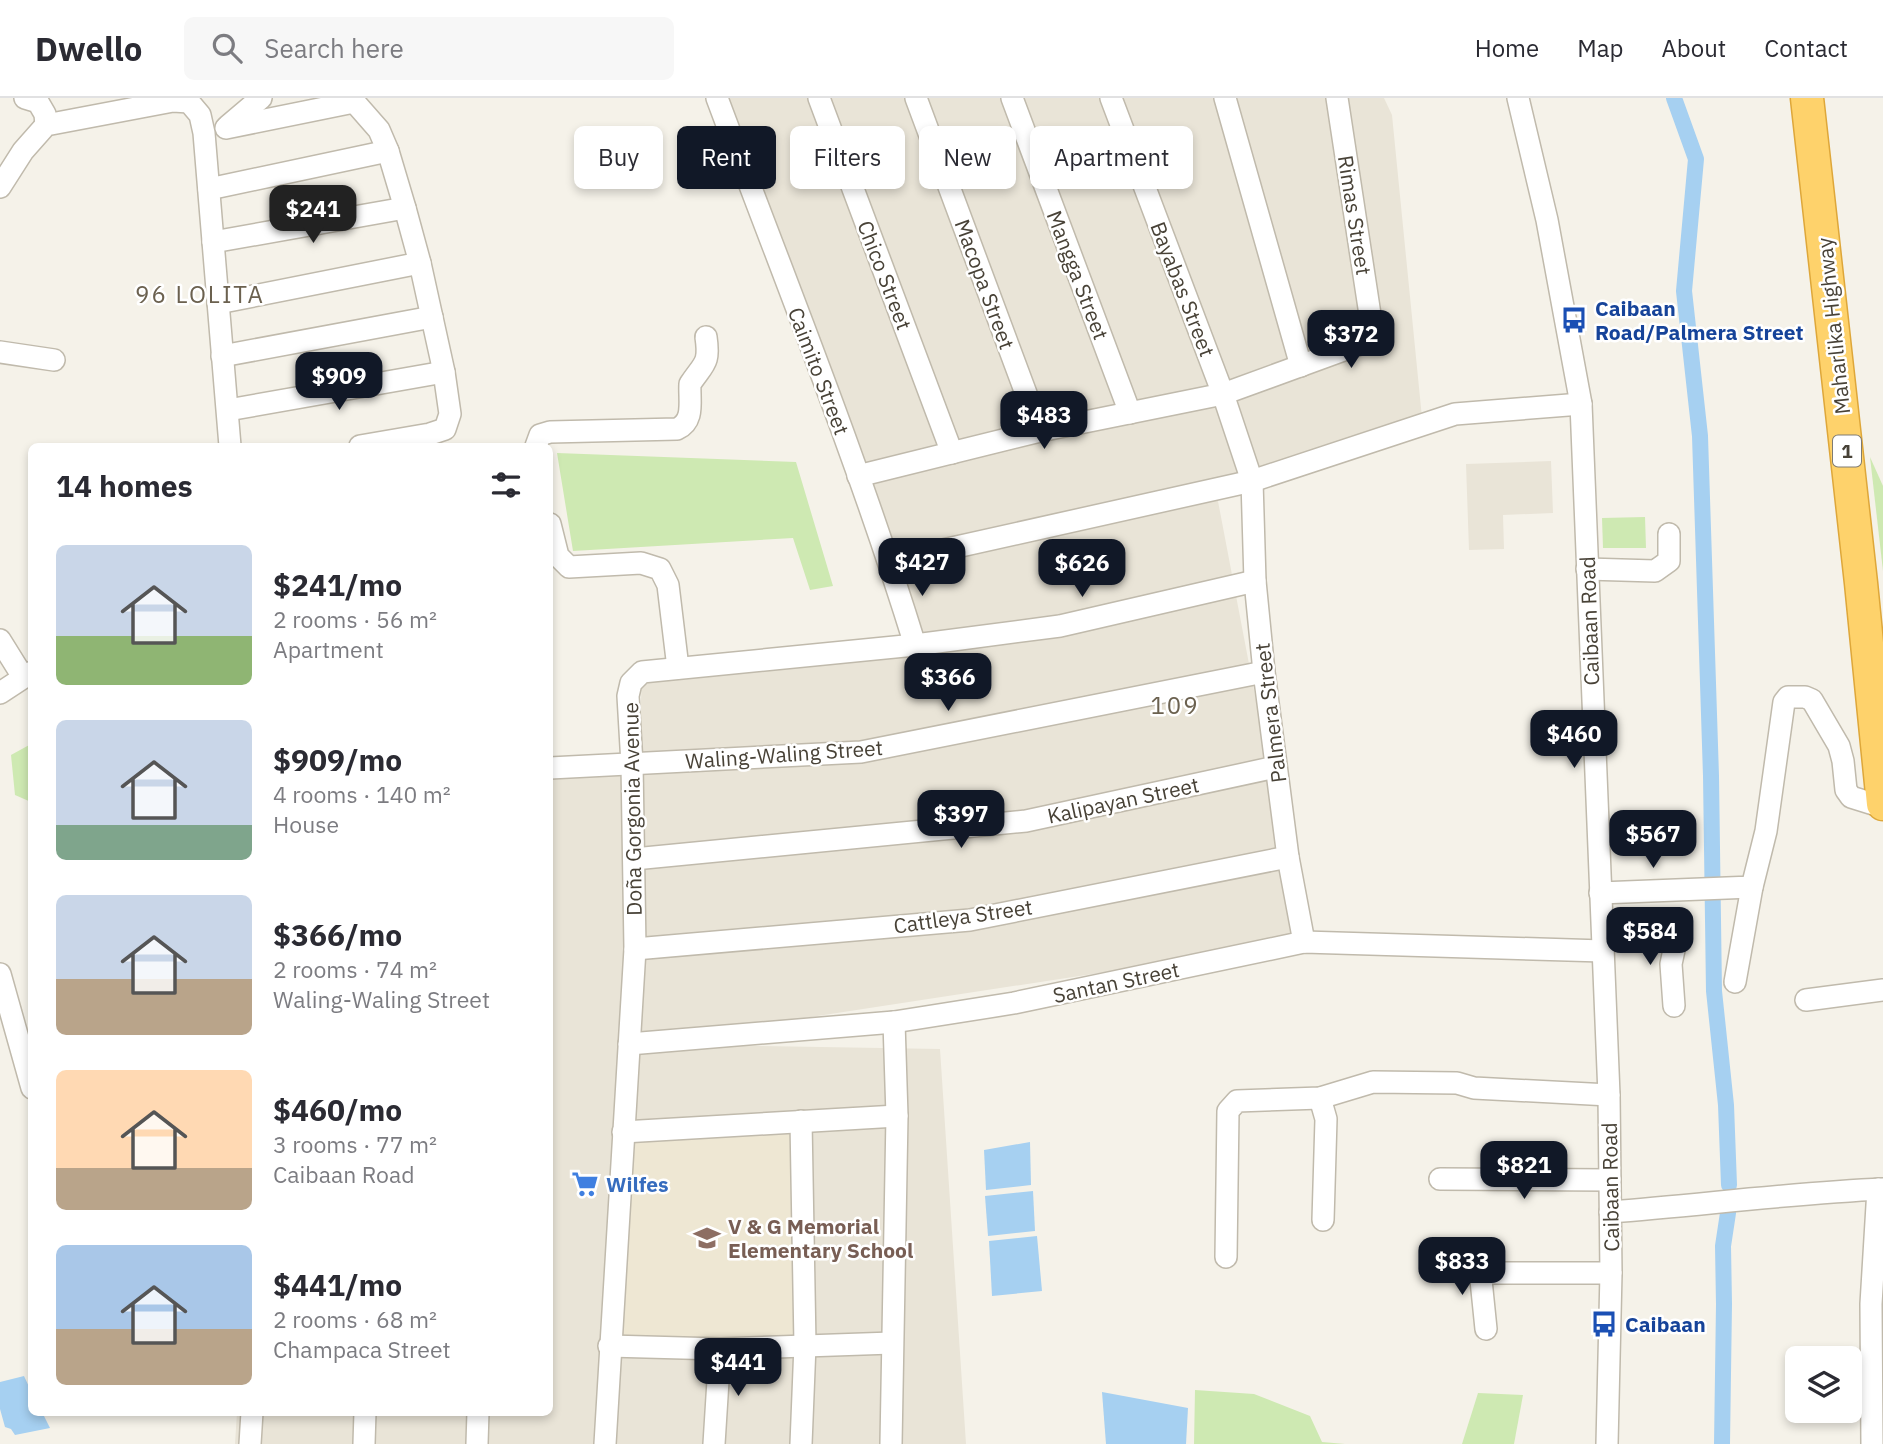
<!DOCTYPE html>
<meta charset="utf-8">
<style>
:root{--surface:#fff;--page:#f7f7f7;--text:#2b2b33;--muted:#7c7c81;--line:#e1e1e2;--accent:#111827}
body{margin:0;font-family:"IBM Plex Sans",sans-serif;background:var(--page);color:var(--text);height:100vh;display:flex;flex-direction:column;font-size:26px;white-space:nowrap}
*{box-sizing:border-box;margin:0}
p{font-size:23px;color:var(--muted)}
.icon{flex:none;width:38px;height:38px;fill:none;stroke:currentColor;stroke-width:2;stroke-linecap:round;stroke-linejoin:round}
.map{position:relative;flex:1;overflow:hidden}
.details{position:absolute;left:28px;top:345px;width:525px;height:973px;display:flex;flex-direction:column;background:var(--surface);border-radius:10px;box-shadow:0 4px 10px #0003}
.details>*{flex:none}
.guide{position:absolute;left:574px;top:28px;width:665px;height:63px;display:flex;gap:14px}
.buttons{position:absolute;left:1785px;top:1248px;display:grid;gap:14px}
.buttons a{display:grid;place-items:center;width:77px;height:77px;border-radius:10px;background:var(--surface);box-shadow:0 4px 10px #0003;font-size:35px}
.price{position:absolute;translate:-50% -60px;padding:0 16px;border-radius:14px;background:var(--accent);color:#fff;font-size:23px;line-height:46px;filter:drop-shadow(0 2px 4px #0008)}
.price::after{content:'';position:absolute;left:50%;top:42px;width:21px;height:16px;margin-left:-10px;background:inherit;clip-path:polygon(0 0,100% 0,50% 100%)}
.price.selected{background:#222;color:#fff}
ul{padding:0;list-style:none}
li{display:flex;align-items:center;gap:21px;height:175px;padding:0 28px}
li span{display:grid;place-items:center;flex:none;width:196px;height:140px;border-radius:10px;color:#555}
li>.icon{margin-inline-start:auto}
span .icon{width:84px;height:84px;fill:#fffc;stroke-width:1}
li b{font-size:30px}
h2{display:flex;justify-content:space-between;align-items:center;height:84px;padding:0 28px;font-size:30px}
.chip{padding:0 24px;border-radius:10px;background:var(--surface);box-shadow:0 4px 10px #0003;font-size:24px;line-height:63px}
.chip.selected{background:var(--accent);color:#fff}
header{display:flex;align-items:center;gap:42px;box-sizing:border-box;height:98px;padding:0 35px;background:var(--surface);border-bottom:2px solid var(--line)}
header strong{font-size:33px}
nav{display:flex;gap:38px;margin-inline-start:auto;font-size:24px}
.search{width:490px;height:63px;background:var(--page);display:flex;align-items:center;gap:18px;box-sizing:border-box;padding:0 24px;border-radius:10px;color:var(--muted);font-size:26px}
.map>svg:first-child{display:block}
</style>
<header>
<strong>Dwello</strong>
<div class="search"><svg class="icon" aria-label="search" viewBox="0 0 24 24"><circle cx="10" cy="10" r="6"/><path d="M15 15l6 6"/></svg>Search here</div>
<nav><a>Home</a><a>Map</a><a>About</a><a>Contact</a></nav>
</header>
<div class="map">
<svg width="1883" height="1346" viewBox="0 0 1883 1346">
<rect width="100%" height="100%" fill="#f5f2e9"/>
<g fill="#e9e4d7">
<path d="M722,0H1384L1392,17L1423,330L1217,398L1302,844L634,946L940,951L966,1346H235L237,1314H550V661L633,669L631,894L642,574L915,548Z"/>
<path d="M1551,363L1553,415L1503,417L1504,451L1469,452L1466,366Z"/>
</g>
<path fill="#eee7d3" d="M795,1033L796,1243L612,1242L626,1038Z"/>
<g fill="#cee9b2">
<path d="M557,355L796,364L833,488L810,492L793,440L573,453Z"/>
<path d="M1870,359L1883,388V473Z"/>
<path d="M1645,419L1646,450H1603L1602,420Z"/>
<path d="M31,646V704L15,697L11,657Z"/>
<path d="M1195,1292L1254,1296L1310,1318L1322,1344L1345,1346H1194Z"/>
<path d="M1478,1295L1523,1297L1514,1346H1462Z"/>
</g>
<g fill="#a6d0f1">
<path d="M1030,1044L1031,1087L986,1092L984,1052Z"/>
<path d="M1033,1093L1035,1133L988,1138L985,1098Z"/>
<path d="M1037,1138L1042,1193L992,1198L989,1143Z"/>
<path d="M24,1278L31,1293L32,1314H42L50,1330L15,1337L11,1331L5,1329L0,1311V1284Z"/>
<path d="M1102,1294L1188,1310L1186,1346H1106Z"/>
</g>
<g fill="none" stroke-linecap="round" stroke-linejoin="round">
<g stroke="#a6d0f1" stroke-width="16">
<path d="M1674,0L1696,61L1684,193L1700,338L1711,678L1714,893L1726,1007L1729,1087"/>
<path d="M1722,1346L1724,1206L1723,1148L1728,1115"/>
</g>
<path stroke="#d2cfc5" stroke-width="21" stroke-dasharray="21 10" stroke-linecap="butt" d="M1678,833L1679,811"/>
<g stroke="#c0baac" stroke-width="24">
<g id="minor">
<path d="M25,0L38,4L45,16L46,27"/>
<path d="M351,0L379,32L388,53L405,110L420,165L444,274L450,316L445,331L430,336L360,348"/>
<path d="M717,0C785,182 858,362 915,547"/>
<path d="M819,0L952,355"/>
<path d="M916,0L1040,333"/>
<path d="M1012,0L1130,315"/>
<path d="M1111,0L1223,296L1252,383L1255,483L1264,574L1288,759L1304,844"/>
<path d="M1225,0L1301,268"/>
<path d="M1518,0L1547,122L1581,306L1609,997L1611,1175L1607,1346"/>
<path d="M228,28L261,0"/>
<path d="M226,30L354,4"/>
<path d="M0,89L23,53L46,27L173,3L189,4L200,17L204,35L230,348"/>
<path d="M209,91L388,53"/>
<path d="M213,144L405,110"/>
<path d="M218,205L420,165"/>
<path d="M0,254L54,262"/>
<path d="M222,258L432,219"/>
<path d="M228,312L444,274"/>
<path d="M536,348L540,337L550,334L677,331C695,323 689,303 690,286C704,265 710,266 706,239"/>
<path d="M858,378L1040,333L1223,296L1363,245L1370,235L1371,223L1337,0"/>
<path d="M550,426L558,458L569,469L641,465L660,471L668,487L678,570"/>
<path d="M889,464L1252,383L1455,316L1581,306"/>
<path d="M1587,471L1655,473L1669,463V436"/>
<path d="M0,542L23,579"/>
<path d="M0,595L32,574"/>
<path d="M550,670L861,654L1264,574"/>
<path d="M634,761L1026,723L1276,669"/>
<path d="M1600,795L1752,789L1766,733L1784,604L1788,599H1805L1812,602L1839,648L1843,663L1846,692L1851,699L1883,709"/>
<path d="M635,851L970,822L1288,759"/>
<path d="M0,876L32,990"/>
<path d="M1735,884L1752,789"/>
<path d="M1806,902L1883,892"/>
<path d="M1674,908L1671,866L1678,833"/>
<path d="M629,946L894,924L1014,905L1304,844L1603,853"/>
<path d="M1320,1000L1326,1021L1323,1122"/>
<path d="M801,1023L805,1247L801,1346"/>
<path d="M623,1034L897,1018"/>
<path d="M1440,1081L1610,1082"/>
<path d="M1610,1114C1701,1107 1792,1095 1883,1091"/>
<path d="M1226,1159L1228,1013L1237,1003L1320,1000L1373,984L1457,985L1474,990L1609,997"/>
<path d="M1486,1231L1481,1182L1485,1175H1611"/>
<path d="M609,1248L720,1251L892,1245"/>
<path d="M250,1346L252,1314"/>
<path d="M364,1346L365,1314"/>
<path d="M477,1346L478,1314"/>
<path d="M605,1346L635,851L632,666L628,598L631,585L642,574L915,547L1060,528L1255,483"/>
<path d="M714,1346L720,1251"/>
<path d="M891,1346L897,1018L894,924"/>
<path d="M1872,1346L1871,1206L1878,1091"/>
</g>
</g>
<g stroke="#dea73a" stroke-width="35">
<path id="highway" d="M1807,0L1861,485L1883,706"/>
</g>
<use href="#minor" stroke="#fff" stroke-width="21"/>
<use href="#highway" stroke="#fed26b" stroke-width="32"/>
</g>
<defs>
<g id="bus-bare" transform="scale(2.1)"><path d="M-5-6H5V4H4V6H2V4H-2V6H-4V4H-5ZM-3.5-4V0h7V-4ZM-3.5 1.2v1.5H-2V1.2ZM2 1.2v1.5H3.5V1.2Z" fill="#1a4fb4" stroke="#fff" stroke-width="2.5" paint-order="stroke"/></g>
<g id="supermarket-bare" transform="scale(2.1)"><path d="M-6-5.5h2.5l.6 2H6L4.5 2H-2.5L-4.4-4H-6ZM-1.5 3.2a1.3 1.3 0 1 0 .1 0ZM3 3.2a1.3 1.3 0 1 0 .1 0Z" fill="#3f7fe0" stroke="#fff" stroke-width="2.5" paint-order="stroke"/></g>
<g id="school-bare" transform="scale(2.1)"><path d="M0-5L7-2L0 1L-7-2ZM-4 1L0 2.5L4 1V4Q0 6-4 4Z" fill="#8d6e63" stroke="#fff" stroke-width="2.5" paint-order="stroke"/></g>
</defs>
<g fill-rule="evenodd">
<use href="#bus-bare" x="1574" y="222"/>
<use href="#supermarket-bare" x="585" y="1086"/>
<use href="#school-bare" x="707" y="1140"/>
<use href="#bus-bare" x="1604" y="1226"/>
</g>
<g text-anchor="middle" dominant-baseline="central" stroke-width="5" stroke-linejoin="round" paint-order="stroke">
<rect fill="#fff" stroke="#7f7b73" stroke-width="2" x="1833" y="337.5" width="28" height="31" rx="5"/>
<g font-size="19" font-weight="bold" fill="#484237">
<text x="1847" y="353">1</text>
</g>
<g font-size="21" fill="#484237" stroke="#fff">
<text transform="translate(1355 117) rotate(81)">Rimas Street</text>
<text transform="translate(885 177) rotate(69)">Chico Street</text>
<text transform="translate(1078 177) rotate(69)">Mangga Street</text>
<text transform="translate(985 186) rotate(70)">Macopa Street</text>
<text transform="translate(1183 191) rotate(69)">Bayabas Street</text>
<text transform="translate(1833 228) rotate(-96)">Maharlika Highway</text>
<text transform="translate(819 273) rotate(69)">Caimito Street</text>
<text transform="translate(1589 523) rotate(-92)">Caibaan Road</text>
<text transform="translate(1270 615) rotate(-97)">Palmera Street</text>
<text transform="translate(784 656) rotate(-4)">Waling-Waling Street</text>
<text transform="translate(1123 702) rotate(-12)">Kalipayan Street</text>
<text transform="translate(632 711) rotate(-91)">Doña Gorgonia Avenue</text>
<text transform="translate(963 818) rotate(-8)">Cattleya Street</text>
<text transform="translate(1116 884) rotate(-12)">Santan Street</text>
<text transform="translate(1610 1089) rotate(-91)">Caibaan Road</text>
</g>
<g font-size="21" font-weight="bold" fill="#164399" stroke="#fff" text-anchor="start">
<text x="1595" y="210">Caibaan<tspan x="1595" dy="24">Road/Palmera Street</tspan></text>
<text x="1625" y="1226">Caibaan</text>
</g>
<g font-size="21" font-weight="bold" fill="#366cbe" stroke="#fff" text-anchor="start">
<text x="606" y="1086">Wilfes</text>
</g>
<g font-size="21" font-weight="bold" fill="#785e54" stroke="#fff" text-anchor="start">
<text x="728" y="1128">V &amp; G Memorial<tspan x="728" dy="24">Elementary School</tspan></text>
</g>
<g font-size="24" letter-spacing="2" fill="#6b614f" stroke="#fff">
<text x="200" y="196">96 LOLITA</text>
<text x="1175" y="607">109</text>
</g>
</g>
</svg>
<div class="buttons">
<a><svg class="icon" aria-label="layers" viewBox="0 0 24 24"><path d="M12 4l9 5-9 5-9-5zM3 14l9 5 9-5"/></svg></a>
</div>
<b class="price selected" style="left:313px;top:147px">$241</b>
<b class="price" style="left:1351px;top:272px">$372</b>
<b class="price" style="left:339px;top:314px">$909</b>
<b class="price" style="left:1044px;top:353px">$483</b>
<b class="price" style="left:922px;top:500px">$427</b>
<b class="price" style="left:1082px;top:501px">$626</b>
<b class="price" style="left:948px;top:615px">$366</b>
<b class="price" style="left:1574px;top:672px">$460</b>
<b class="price" style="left:961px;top:752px">$397</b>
<b class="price" style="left:1653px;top:772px">$567</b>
<b class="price" style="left:1650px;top:869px">$584</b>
<b class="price" style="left:1524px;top:1103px">$821</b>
<b class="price" style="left:1462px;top:1199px">$833</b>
<b class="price" style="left:738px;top:1300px">$441</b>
<div class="guide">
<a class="chip">Buy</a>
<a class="chip selected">Rent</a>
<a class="chip">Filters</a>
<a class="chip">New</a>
<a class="chip">Apartment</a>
</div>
<section class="details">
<h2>14 homes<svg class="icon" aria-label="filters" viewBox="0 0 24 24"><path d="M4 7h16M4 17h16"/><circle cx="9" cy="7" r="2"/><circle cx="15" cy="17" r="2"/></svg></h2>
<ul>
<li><span style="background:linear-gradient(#c9d6e8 65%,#8fb573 0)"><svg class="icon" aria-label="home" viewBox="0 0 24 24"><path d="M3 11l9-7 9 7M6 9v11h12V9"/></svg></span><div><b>$241/mo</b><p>2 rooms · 56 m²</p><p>Apartment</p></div></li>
<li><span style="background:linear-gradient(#c9d6e8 75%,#7fa58c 0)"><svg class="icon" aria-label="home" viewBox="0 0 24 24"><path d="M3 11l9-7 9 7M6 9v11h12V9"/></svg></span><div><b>$909/mo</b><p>4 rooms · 140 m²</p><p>House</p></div></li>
<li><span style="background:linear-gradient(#c9d6e8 60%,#b9a48a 0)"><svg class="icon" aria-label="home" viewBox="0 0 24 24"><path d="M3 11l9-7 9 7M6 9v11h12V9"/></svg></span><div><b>$366/mo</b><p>2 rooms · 74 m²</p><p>Waling-Waling Street</p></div></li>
<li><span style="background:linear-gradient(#ffd9b3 70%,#b9a48a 0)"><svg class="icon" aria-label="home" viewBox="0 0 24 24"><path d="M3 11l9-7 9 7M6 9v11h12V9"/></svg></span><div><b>$460/mo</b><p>3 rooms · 77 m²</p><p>Caibaan Road</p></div></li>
<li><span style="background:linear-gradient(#a9c7e8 60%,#b9a48a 0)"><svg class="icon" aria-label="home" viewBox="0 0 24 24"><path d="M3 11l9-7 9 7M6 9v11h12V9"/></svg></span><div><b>$441/mo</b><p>2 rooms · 68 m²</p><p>Champaca Street</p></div></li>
</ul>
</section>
</div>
